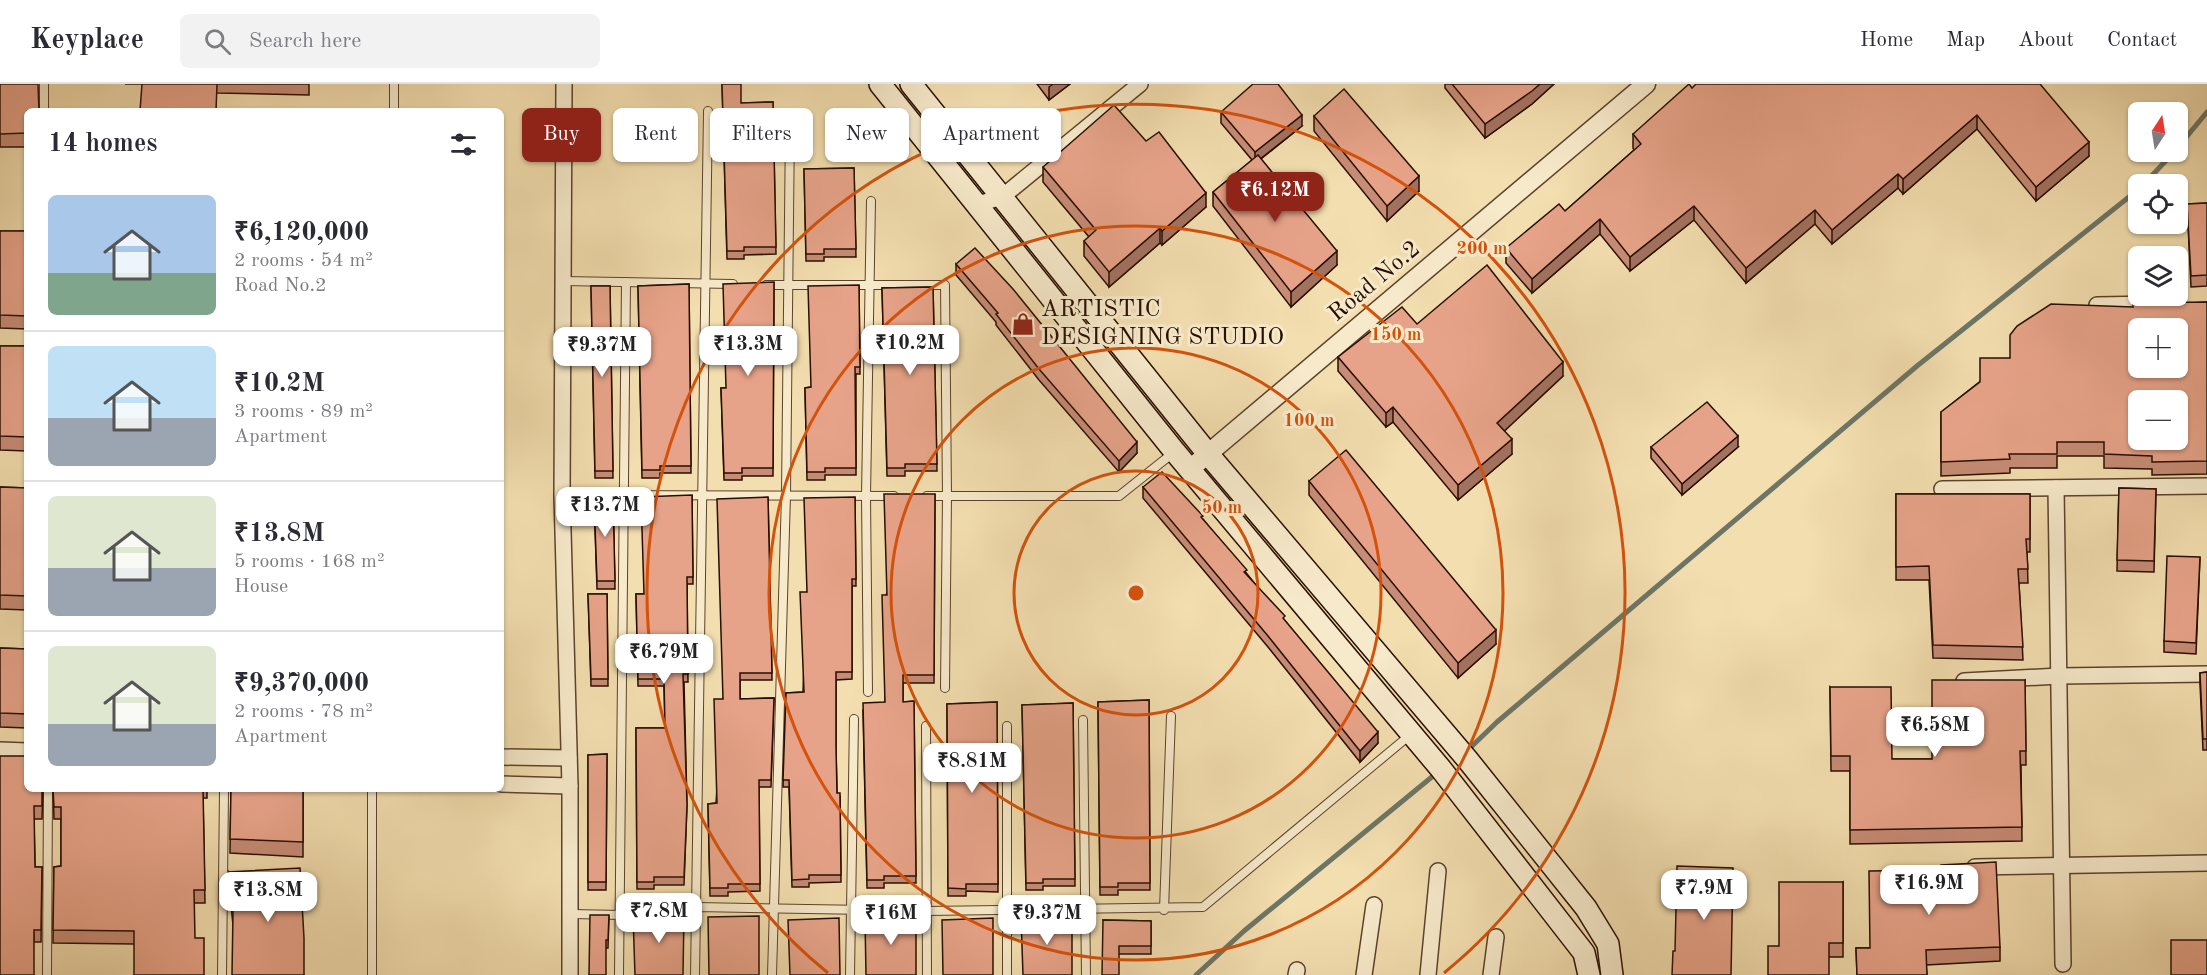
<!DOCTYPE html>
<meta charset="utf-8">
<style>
:root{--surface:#fff;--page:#f2f2f3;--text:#2b2b33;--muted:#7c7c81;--line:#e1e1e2;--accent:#8f2418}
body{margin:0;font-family:"Old Standard TT",serif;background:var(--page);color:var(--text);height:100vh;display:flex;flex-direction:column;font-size:22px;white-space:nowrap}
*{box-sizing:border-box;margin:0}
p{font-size:20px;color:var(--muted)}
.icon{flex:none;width:33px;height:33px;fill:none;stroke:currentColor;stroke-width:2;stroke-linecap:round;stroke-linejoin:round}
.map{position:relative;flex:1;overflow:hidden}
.sheet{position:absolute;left:24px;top:24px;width:480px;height:684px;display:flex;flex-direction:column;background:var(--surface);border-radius:9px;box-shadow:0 2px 4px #0004}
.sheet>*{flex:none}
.guide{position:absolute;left:522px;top:24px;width:570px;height:54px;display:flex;gap:12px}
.needle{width:39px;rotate:12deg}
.fabs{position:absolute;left:2128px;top:18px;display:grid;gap:12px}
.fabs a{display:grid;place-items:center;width:60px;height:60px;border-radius:9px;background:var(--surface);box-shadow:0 2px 4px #0004;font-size:30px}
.price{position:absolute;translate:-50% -51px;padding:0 14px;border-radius:12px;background:#fff;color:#222;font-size:20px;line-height:39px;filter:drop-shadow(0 2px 3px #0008)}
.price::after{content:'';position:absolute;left:50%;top:36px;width:18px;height:14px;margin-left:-9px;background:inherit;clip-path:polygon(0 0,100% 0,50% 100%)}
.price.current{background:var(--accent);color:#fff}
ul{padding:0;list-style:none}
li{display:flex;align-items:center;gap:18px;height:150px;padding:0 24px}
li+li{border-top:2px solid var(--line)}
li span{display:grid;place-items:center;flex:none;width:168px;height:120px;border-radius:9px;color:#555}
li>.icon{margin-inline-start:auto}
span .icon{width:72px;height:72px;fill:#fffc;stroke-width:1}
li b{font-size:26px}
h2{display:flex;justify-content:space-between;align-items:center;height:72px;padding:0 24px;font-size:26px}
.pill{padding:0 21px;border-radius:9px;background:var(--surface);box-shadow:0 2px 4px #0004;font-size:21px;line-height:54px}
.pill.current{background:var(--accent);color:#fff}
header{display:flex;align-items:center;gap:36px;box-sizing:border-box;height:84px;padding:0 30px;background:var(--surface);border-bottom:2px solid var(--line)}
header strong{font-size:28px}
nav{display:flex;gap:33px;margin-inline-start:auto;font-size:21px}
.search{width:420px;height:54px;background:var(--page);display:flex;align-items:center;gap:15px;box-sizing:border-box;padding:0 21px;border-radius:9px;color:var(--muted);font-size:22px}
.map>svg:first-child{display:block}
</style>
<header>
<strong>Keyplace</strong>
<div class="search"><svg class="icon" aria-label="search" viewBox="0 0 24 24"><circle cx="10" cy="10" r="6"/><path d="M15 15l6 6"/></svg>Search here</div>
<nav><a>Home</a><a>Map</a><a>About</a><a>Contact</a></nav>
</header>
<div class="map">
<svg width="2207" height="891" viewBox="0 0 2207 891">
<rect width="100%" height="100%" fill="#f3deaf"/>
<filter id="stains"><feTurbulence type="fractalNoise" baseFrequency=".00333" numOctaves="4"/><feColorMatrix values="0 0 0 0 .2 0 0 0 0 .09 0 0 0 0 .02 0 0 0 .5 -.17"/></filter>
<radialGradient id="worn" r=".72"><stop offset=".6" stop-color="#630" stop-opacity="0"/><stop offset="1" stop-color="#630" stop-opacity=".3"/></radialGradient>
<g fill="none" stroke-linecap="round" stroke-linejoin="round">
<g stroke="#6d7666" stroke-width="5">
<path d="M2178,63L2207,28"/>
<path d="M2144,100L2174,68"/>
<path d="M1470,664L1497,638L1917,282L2139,105"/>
<path d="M1196,891L1244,847L1433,692"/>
</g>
<g stroke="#5b422c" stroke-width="10">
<g id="service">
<path d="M44,0V27"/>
<path d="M394,27V0"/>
<path d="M563,197L733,200"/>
<path d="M766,201H945L947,412L945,604"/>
<path d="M562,411L894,412"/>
<path d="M927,412H1119L1173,369"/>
<path d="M868,608L866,412L871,117"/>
<path d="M1083,636L1086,891"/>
<path d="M926,642L927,891"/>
<path d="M1007,642V891"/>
<path d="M1164,826L1171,632"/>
<path d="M571,830L622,831L696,823L927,827L1203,823L1410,651"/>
<path d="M47,891L48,705"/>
<path d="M222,891L224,705"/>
<path d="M372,891V705"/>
<path d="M619,891L626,198"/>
<path d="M695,891L708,27"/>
<path d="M772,891L786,411L790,41"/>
<path d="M850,891L854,635"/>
</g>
</g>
<g stroke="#5b422c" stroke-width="18">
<g id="minor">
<path d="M564,0L562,411L570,702V891"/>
<path d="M978,120L1002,113L1140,0"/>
<path d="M2097,221L2154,220"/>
<path d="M2056,404L2063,880"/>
<path d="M1942,405L2207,402"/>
<path d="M1964,597L2059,592L2207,590"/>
<path d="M0,666L27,667"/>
<path d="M501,673L569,674"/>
<path d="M501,700L570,702"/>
<path d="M1975,783L2207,779"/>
<path d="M1296,891L1297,886"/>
<path d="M1364,891L1374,821"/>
<path d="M1428,891L1438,787"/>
<path d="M1491,891L1496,853"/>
</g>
</g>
<g stroke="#5b422c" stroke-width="21">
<path id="tertiary" d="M1190,385L1646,0"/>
</g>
<g stroke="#280e01" stroke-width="24">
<g id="secondary">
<path d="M880,0L1175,368L1441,685L1584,869L1589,891"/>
<path d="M911,0L1208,370L1467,675L1586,824L1608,860L1612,891"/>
</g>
</g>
<use href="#service" stroke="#f7eacb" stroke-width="8"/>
<use href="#minor" stroke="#f7eacb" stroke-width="15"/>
<use href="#tertiary" stroke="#f7eacb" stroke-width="18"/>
<use href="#secondary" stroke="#f7eacb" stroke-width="21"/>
</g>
<g fill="#c78c76" stroke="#280e01" stroke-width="1.5">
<path d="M0,0L27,27V63H0Z"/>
<path d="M125,0H309V11L217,9L142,0Z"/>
<path d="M722,0L741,19L773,18L776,170L744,171V175H727Z"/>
<path d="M1037,0H1070L1049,16Z"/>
<path d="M1445,0H1554L1532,20L1485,54L1445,4Z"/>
<path d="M2040,0L2089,72L2036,117L1977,45L1903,110L1898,104L1832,160L1815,140L1746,199L1694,136L1630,187L1600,150L1532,209L1506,179V164L1565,127L1634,66L1633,64V50Z"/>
<path d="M1221,28L1302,42L1261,75L1337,181L1291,223L1213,122V108L1252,76L1221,39Z"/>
<path d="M1314,32L1419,107L1387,137L1314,47Z"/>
<path d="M1146,57L1206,123L1162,161L1160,159L1109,203L1084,172V157L1089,153L1043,98V83Z"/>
<path d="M854,84L856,173H824V177H806L804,85Z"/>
<path d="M2207,119V202L2191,203L2187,120Z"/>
<path d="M0,147H27V245L0,244Z"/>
<path d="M956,180L1137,369L1119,388L1039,296L996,241V238L956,191Z"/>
<path d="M774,198L773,392H742V396H724L721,304H726Z"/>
<path d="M689,200L691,389H660V394H642L638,202Z"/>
<path d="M859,201L860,290H856V391H825V396H807L805,304L811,303Z"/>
<path d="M591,202H610L613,394H595Z"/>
<path d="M933,203L937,387H905V392H887L882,204Z"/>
<path d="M2207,218V390L2152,391V385L2104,384V372H2057V384H2010V389L1941,392V328L2010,274L2133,223Z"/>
<path d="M1417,240L1563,292L1504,347L1512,370L1458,416L1393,338L1386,343L1338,287V273Z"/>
<path d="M0,262H27V367L0,366Z"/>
<path d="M1651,363H1738L1682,411L1651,374Z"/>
<path d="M1309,397L1496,560L1458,594L1309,411Z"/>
<path d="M0,403L27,404V526L0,525Z"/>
<path d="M1143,403L1203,435L1285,537L1378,659L1360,678L1268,563L1143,414Z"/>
<path d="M2119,404L2156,405L2154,488L2117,487Z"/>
<path d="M935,410L934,599H903V618L914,617L916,799H884V804H867L863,626L885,618L886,511Z"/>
<path d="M1896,410H2030V468H2027L2028,499H2019L2023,576L1933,574L1929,496H1896Z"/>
<path d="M692,411L693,500H687L688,598H684L687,721L684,801H654V805H637L636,644H665L664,602H638L636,510H644Z"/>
<path d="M613,412L615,505H597L594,413Z"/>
<path d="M768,413L772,596H740V615L774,614L771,703H759L760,807L728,808V812H710L708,720L716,719L723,615Z"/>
<path d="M855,413L856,502H852V595L836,596V665L837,709L840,712L841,798L809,799V803H792L789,703H783L786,609L803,608L807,508Z"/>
<path d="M2200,473L2196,570L2164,568V557Z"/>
<path d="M588,510H607L608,602H591Z"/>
<path d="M0,564L27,565V644L0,643Z"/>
<path d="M2207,588V666H2203L2200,600V589Z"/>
<path d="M2025,596L2026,681H2021L2022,757L1850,760V687H1831L1830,603L1892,675H1932Z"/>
<path d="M1149,616L1150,806H1118V811H1100L1098,618Z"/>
<path d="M997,618L998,808L966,807V812H948L947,620Z"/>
<path d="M1073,619L1075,802H1043V806H1026L1022,621Z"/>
<path d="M607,670L606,806H588V671Z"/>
<path d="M27,672L43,705L42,735H34L35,783H42L41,858H34Z"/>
<path d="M53,705H207V714H203L205,819H195L134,860L53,859L54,783L61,782V735H54Z"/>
<path d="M231,705H303V773L230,769Z"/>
<path d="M229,788L304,891L233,841L229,801Z"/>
<path d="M1843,798V873H1829L1779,862Z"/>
<path d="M609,831L608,864H606L589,891Z"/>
<path d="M1103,836L1151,837V870H1119Z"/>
<path d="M2000,863V877L1926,881L1927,891H1857L1856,864Z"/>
</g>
<g fill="#a27260" stroke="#280e01" stroke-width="1.5">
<path d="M1053,0H1070L1049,16V3Z"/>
<path d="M1540,0H1554L1532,20L1485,54V40Z"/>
<path d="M1302,31V42L1255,79V68Z"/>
<path d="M1977,31V45L1903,110V95Z"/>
<path d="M2089,58V72L2036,117V103Z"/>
<path d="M1898,90V104L1832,160V146Z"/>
<path d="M1419,92V107L1387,137V122Z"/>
<path d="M1206,109V123L1162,161V147Z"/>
<path d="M1694,122V136L1630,187V173Z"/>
<path d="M1815,126V140L1746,199V184Z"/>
<path d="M1600,135V150L1532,209V195Z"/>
<path d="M1160,144V159L1109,203V188Z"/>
<path d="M1337,167V181L1291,223V208Z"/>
<path d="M1563,278V292L1497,354V339Z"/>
<path d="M1393,323V338L1386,343V329Z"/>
<path d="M1738,352V363L1682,411V400Z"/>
<path d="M1512,355V370L1458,416V401Z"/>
<path d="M1137,358V369L1119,388V377Z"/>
<path d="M1496,546V560L1458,594V579Z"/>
<path d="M1378,648V659L1360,678V667Z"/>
</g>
<g fill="#e7a389" stroke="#280e01" stroke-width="1.5" fill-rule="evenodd">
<path d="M0,0H38L39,27H27V49L0,50Z"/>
<path d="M142,0H217L216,27H140Z"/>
<path d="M722,0H741V19L773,18L776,163H744V167H727Z"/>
<path d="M1253,0H1278L1302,31L1255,68L1221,28Z"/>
<path d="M1452,0H1540L1532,7L1485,40Z"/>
<path d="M1689,0L1692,4L1696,0H2040L2089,58L2036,103L1977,31L1903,95L1898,90L1832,146L1815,126L1746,184L1694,122L1630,173L1600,135L1532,195L1506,164L1559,120L1565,127L1641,60L1633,50Z"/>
<path d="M1344,5L1419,92L1387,122L1314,32Z"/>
<path d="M1114,21L1146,57L1159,48L1206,109L1162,147L1160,144L1109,188L1084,157L1096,146L1043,83Z"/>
<path d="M1258,71L1337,167L1291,208L1213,108Z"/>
<path d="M854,84L856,165H824V170H806L804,85Z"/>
<path d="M2207,119V191L2191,192L2187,120Z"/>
<path d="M0,147H27V232L0,231Z"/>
<path d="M975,164L1013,205L1137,358L1119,377L1039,285L996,230L998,229L956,180Z"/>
<path d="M1487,181L1563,278L1497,339L1512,355L1458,401L1393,323L1386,329L1338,273L1402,223L1417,240Z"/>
<path d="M774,198L773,384H742V389H724L721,304H726L723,200Z"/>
<path d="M689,200L691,382H660V386H642L638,202Z"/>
<path d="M859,201L860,283H855L856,384H825V388H807L805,304L811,303L808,202Z"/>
<path d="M591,202H610L613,387H595Z"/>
<path d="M933,203L937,380H905V384H887L882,204Z"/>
<path d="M2207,218V377L2152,378V372L2104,370V358H2057V370H2009L2010,375L1941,378V328L1980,298V274H2010V251L2017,242L2051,220L2133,223V219ZM2139,244H2178V284H2139ZM2139,316H2178V356H2139Z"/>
<path d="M0,262H27V353L0,352Z"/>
<path d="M1707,318L1738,352L1682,400L1651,363Z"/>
<path d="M1346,366L1496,546L1458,579L1309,397Z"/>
<path d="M1162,388L1203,432L1201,433L1247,486L1244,488L1285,532L1283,534L1378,648L1360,667L1268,552L1143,403Z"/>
<path d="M0,403L27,404V512L0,511Z"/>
<path d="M2119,404L2156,405L2154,477L2117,476Z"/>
<path d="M884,410H935L934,591H903V618L914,617L916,792H884V796H867L863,619L885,618L882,511H887Z"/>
<path d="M1896,410H2030V455H2026L2028,485H2018L2023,563L1933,561L1929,482L1896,483Z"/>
<path d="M692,411L693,493H687L688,590H683L687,721L684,793H654V798H637L636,644H665L664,595H638L636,510H644L641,413Z"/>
<path d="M613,412L615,497H597L594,413Z"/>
<path d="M768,413L772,589H740V615L774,614L771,696H759L760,800H728V804H710L708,720L717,719L714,615H723L717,415Z"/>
<path d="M855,413L856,495H852V588H836V663L837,709H840V712L841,791H809V795L792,796L789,696H783L786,609L804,608L800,508H807L804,414Z"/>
<path d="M2167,472L2200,473L2196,559L2164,557Z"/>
<path d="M588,510H607L608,595H591Z"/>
<path d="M0,564L27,565V630L0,629Z"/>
<path d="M2207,588V655H2203L2200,589Z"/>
<path d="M1932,596H2025L2026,667H2020L2022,743L1850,746V672H1831L1830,603H1891L1892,675H1932Z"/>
<path d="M1149,616L1150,799H1118V803H1100L1098,618Z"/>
<path d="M997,618L998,800H966V805L948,804L947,620Z"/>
<path d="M1073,619L1075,795H1043V799H1026L1022,621Z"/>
<path d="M607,670L606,798H588V671Z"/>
<path d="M0,672H27V705H42V722H34L35,783H42L41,846H34V891H0Z"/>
<path d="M53,705H203L205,806H194L195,854H204V891H134V847L53,846L54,783L61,782V723H54Z"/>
<path d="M231,705H303V758L230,755Z"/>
<path d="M1996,778L2000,863L1926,866L1927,891H1857L1856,864H1870L1869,787L1941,786V781Z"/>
<path d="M1677,782L1733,784L1731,891H1672L1673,867H1675Z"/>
<path d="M300,784L304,854V891H232L233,828L229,788Z"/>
<path d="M1779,798H1843V859H1829V891H1768V862H1779Z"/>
<path d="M684,830L683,891H635L633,831Z"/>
<path d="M590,831H609L608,856H606V891H589Z"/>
<path d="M759,832V891H709L708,833Z"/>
<path d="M1072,832V891H1023L1021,833Z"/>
<path d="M916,833V891H866L865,835Z"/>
<path d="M839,834L840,891H790L788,836Z"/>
<path d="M993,834V891H943L942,836Z"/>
<path d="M1103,836L1151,837V862H1119V891H1102Z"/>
<rect x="2171" y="856" width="36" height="35"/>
</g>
<g fill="none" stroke="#d5520b" stroke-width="3">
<circle cx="1136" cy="509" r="122"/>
<circle cx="1136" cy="509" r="245"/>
<circle cx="1136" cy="509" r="367"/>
<path d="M828 889A489 489 0 1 1 1444 889"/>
</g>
<defs>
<g id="shop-bare" transform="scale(1.8)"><path d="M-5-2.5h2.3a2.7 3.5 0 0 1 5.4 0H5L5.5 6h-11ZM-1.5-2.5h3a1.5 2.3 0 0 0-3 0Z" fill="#8f2418" stroke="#f7eacb" stroke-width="2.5" paint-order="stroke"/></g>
</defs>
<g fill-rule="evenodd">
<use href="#shop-bare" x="1023" y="240"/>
</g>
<g text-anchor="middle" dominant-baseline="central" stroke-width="6" stroke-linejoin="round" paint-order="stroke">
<g font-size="24" fill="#280e01" stroke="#f7eacb">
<text transform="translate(1375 198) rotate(-40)">Road No.2</text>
</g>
<g font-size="24" fill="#280e01" stroke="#f7eacb" text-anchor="start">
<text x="1041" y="226">ARTISTIC<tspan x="1041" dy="28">DESIGNING STUDIO</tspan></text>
</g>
</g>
<circle cx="1136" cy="509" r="9" fill="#d5520b" stroke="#f7eacb" stroke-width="3"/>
<g font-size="18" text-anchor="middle" font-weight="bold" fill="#d5520b" stroke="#f7eacb" stroke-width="6" stroke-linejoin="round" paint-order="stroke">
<text x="1482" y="170">200 m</text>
<text x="1396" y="256">150 m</text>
<text x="1309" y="342">100 m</text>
<text x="1222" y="429">50 m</text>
</g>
<rect width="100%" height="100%" filter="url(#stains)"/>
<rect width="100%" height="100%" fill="url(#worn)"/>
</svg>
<div class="fabs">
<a><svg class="needle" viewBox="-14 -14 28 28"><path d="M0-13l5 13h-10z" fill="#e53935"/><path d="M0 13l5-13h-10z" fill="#7c7c81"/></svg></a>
<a><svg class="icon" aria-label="locate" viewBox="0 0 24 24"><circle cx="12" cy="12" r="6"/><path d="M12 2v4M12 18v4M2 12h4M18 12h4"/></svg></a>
<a><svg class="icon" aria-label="layers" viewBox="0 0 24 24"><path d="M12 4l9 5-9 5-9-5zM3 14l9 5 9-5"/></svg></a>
<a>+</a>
<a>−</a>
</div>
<b class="price current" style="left:1275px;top:139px">₹6.12M</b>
<b class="price" style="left:910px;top:292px">₹10.2M</b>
<b class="price" style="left:748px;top:293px">₹13.3M</b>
<b class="price" style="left:602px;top:294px">₹9.37M</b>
<b class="price" style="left:605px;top:454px">₹13.7M</b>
<b class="price" style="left:664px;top:601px">₹6.79M</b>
<b class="price" style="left:1935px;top:674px">₹6.58M</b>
<b class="price" style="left:972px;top:710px">₹8.81M</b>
<b class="price" style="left:1929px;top:832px">₹16.9M</b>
<b class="price" style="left:1704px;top:837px">₹7.9M</b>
<b class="price" style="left:268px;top:839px">₹13.8M</b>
<b class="price" style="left:659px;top:860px">₹7.8M</b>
<b class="price" style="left:891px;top:862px">₹16M</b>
<b class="price" style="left:1047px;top:862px">₹9.37M</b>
<div class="guide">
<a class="pill current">Buy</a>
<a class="pill">Rent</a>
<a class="pill">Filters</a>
<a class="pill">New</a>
<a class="pill">Apartment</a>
</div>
<section class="sheet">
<h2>14 homes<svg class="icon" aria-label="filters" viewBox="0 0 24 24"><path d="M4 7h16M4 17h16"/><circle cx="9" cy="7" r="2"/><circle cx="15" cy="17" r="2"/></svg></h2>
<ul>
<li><span style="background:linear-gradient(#a9c7e8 65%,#7fa58c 0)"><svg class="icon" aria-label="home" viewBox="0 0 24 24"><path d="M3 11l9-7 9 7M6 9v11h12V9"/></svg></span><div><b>₹6,120,000</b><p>2 rooms · 54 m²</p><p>Road No.2</p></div></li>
<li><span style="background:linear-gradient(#bfe0f5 60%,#9aa5b1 0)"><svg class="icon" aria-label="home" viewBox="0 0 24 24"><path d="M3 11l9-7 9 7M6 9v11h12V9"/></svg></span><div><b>₹10.2M</b><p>3 rooms · 89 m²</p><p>Apartment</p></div></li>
<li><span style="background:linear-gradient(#dfe7d0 60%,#9aa5b1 0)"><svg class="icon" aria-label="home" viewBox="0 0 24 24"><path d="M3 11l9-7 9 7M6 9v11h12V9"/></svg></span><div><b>₹13.8M</b><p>5 rooms · 168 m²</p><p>House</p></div></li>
<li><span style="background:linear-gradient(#dfe7d0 65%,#9aa5b1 0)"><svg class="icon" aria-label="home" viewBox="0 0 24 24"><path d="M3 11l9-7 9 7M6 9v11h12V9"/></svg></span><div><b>₹9,370,000</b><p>2 rooms · 78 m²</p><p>Apartment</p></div></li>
</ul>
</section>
</div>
